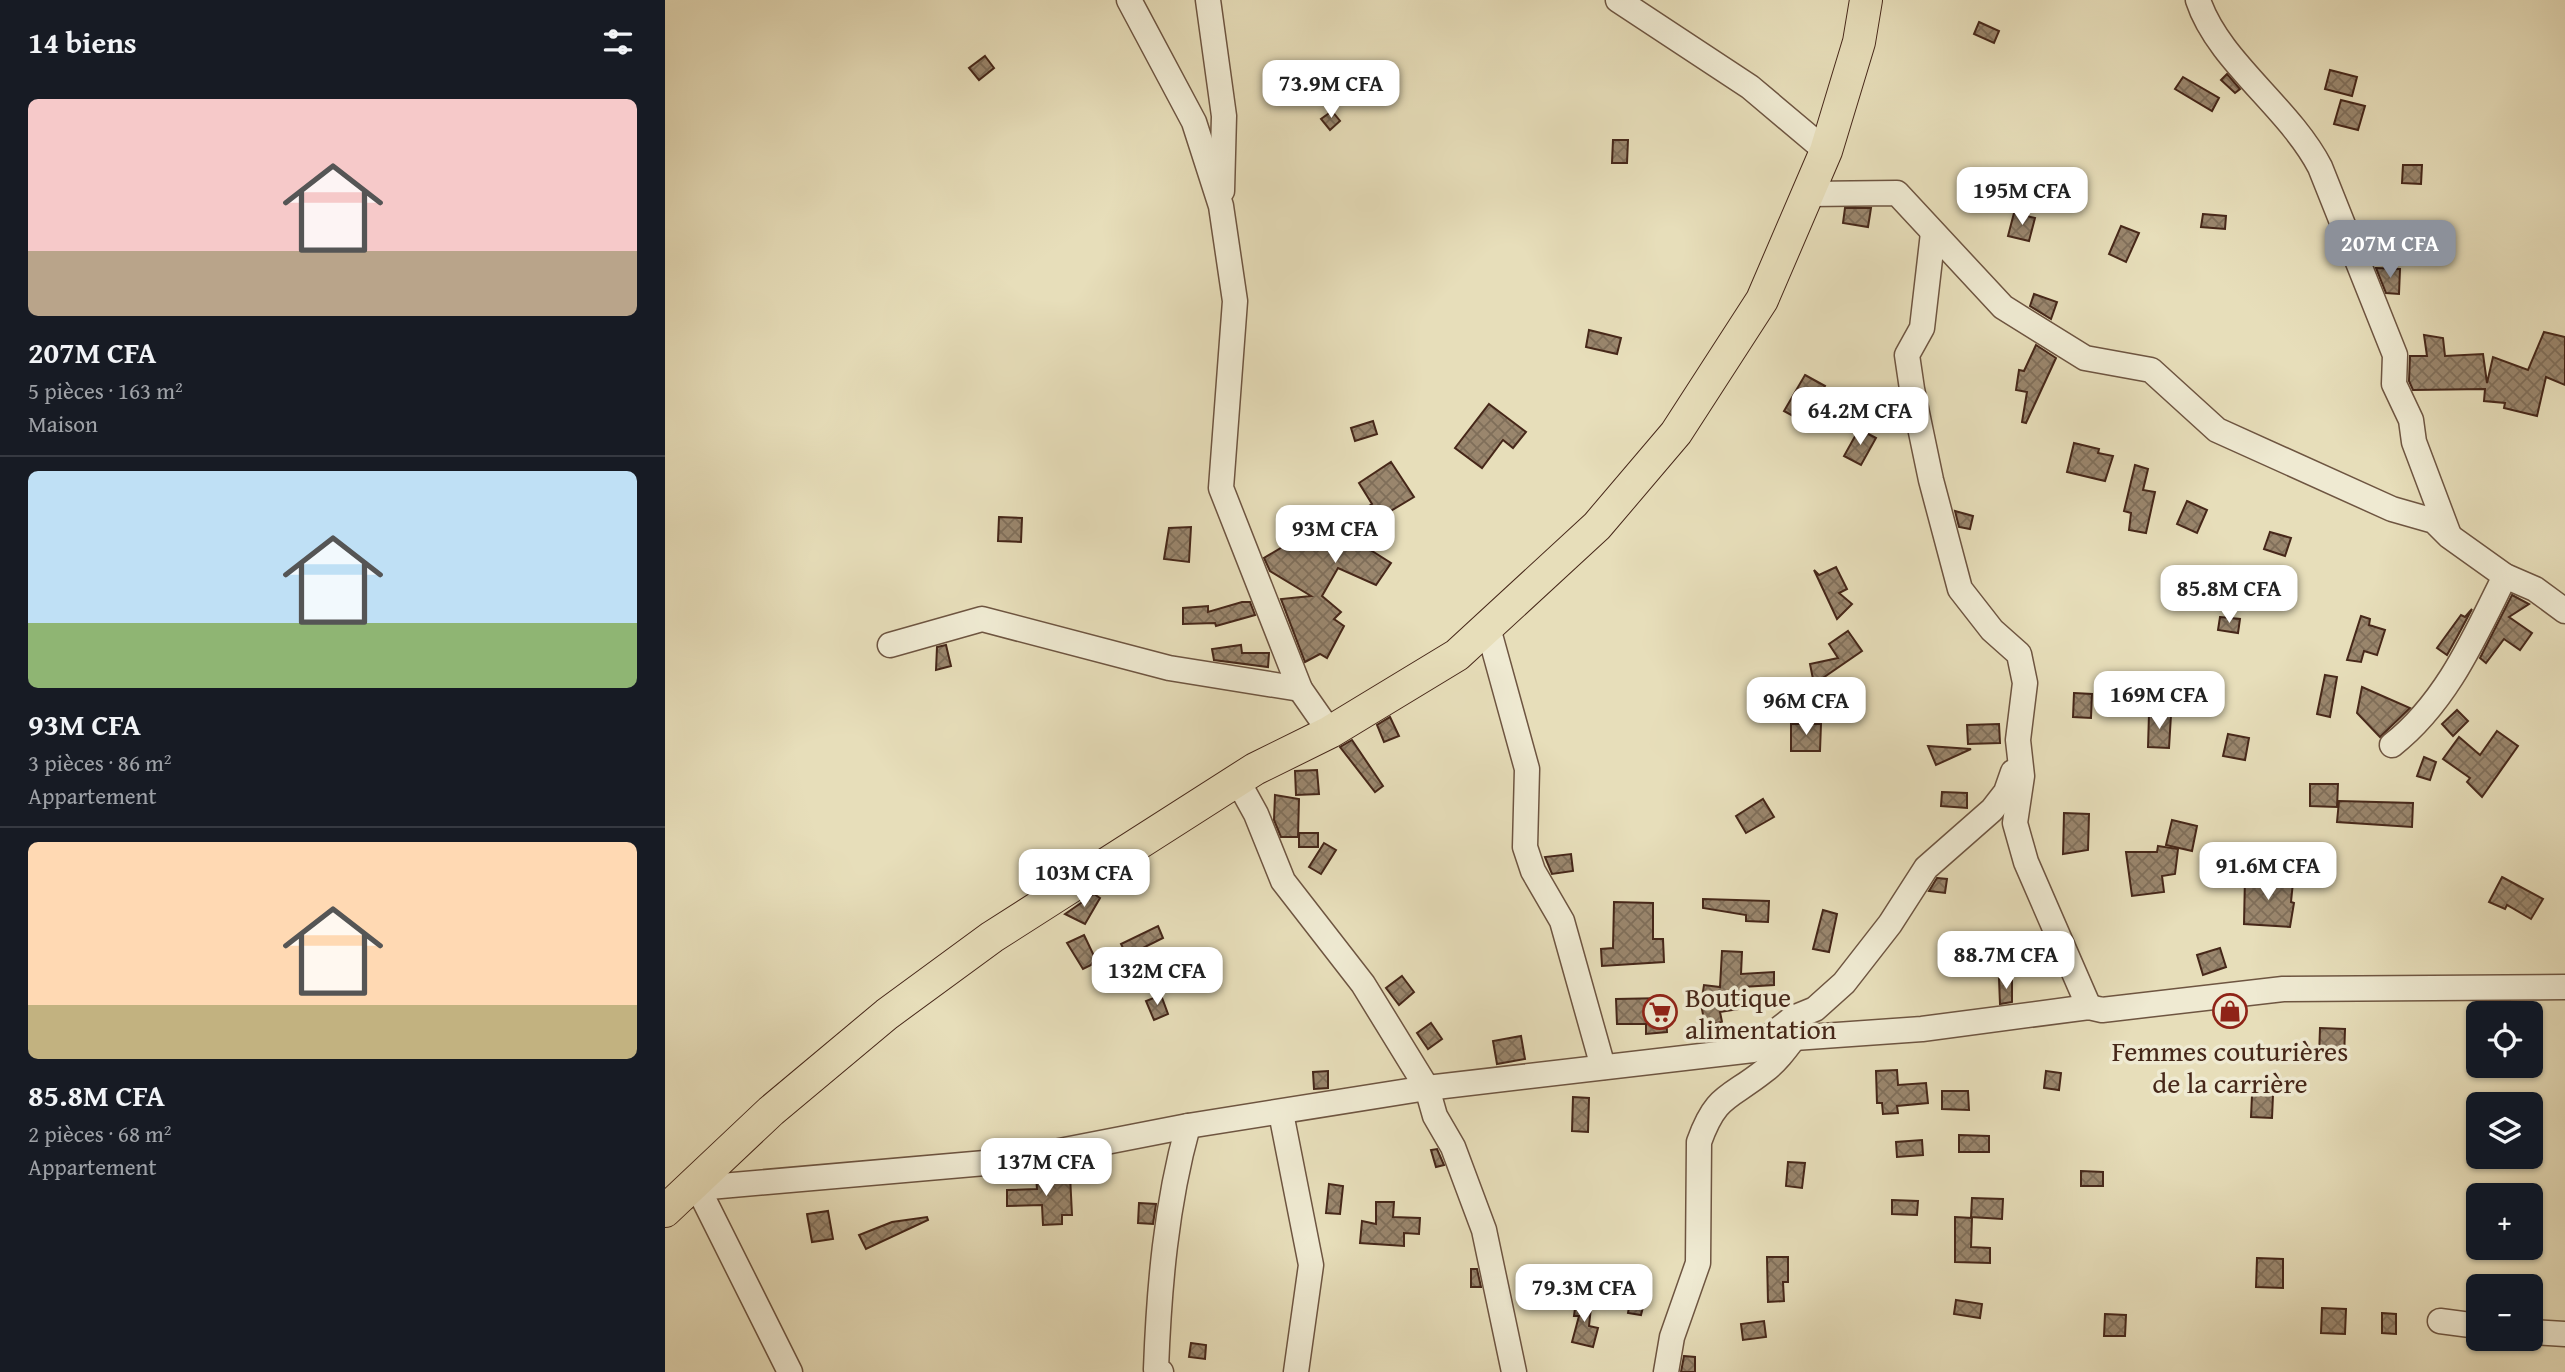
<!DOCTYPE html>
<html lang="fr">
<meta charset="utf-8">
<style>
:root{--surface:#171b24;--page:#242831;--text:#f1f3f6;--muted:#9ea1a6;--line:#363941;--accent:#8c9099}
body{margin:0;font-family:"Gentium Book Plus",serif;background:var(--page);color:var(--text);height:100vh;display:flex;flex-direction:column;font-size:26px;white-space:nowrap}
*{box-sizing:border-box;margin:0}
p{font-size:23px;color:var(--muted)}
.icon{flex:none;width:38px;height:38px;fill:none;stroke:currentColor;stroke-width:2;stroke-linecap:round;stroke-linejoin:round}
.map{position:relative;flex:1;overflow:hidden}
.drawer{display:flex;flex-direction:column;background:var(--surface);width:665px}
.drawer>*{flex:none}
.controls{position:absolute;left:1801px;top:1001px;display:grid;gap:14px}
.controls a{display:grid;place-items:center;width:77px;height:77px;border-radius:10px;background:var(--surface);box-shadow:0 2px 5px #0004;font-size:35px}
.price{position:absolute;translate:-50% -60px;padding:0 16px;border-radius:14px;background:#fff;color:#222;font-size:23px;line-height:46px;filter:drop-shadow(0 2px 4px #0008)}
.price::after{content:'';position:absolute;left:50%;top:42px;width:21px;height:16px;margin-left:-10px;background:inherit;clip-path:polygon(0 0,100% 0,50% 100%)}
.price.on{background:var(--accent);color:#fff}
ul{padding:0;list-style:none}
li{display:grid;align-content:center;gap:14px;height:371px;padding:0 28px}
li+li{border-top:2px solid var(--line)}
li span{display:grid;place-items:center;height:217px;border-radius:10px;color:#555}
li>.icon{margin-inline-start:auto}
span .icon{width:126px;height:126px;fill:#fffc;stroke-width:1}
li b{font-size:30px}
h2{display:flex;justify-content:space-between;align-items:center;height:84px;padding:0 28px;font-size:30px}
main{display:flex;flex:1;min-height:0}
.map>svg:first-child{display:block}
</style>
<main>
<section class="drawer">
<h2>14 biens<svg class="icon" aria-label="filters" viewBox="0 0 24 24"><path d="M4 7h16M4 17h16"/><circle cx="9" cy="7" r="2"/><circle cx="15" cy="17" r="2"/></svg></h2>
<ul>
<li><span style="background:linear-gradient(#f6c9c9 70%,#b9a48a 0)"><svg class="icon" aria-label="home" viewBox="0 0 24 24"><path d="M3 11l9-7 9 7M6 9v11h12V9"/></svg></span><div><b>207M CFA</b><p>5 pièces · 163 m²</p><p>Maison</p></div></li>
<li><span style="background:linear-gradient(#bfe0f5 70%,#8fb573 0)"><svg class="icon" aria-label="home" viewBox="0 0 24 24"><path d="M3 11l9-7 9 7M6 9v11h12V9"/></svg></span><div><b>93M CFA</b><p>3 pièces · 86 m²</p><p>Appartement</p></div></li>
<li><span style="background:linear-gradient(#ffd9b3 75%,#c2b280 0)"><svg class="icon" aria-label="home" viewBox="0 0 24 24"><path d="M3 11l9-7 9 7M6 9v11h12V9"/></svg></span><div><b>85.8M CFA</b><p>2 pièces · 68 m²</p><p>Appartement</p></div></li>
</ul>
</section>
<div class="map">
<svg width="1900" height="1372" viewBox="0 0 1900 1372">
<defs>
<pattern id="building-cross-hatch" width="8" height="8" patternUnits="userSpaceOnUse" patternTransform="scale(1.75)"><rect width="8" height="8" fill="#9a866d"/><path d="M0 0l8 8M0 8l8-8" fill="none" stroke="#7f6e59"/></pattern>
</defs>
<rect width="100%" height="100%" fill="#e7deba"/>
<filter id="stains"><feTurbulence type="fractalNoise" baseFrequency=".00286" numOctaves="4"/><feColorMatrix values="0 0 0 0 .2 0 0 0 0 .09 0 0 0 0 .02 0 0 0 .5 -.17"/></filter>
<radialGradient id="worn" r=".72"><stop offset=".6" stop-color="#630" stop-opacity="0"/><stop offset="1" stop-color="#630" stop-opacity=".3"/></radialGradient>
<g fill="url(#building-cross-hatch)" stroke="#462719" stroke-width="2">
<path d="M1314,22L1334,31L1329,43L1309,34Z"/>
<path d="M320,56L329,68L314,80L304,68Z"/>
<path d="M1665,70L1692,77L1687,96L1660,89Z"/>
<path d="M1562,74L1575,89L1570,93L1556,80Z"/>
<path d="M1518,77L1554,98L1547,111L1510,89Z"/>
<path d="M1676,100L1700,106L1693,130L1669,124Z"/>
<path d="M667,111L675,121L665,130L656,119Z"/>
<path d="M948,140H963L962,163H947Z"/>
<path d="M1738,165H1757L1756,184L1737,183Z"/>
<path d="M1180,208H1206L1203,227L1178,223Z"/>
<path d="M1349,213L1370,218L1364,241L1343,236Z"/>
<path d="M1538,214L1561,216L1560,229L1536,227Z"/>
<path d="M1456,226L1474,233L1461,262L1444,254Z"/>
<path d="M1711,268L1735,269L1734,294L1721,293Z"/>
<path d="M1369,294L1392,302L1386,319L1365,306Z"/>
<path d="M924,330L956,338L952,354L921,347Z"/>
<path d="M1879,332L1900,337V385L1881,377L1872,416L1839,408L1840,403L1819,401L1820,389L1748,390L1744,381L1745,356H1762L1759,335L1778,338L1780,356L1818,354L1822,383L1828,357L1863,370Z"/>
<path d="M1371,345L1391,358L1361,423L1357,422L1362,392L1351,390L1354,370L1359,371Z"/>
<path d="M1140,375L1160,386L1139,422L1119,411Z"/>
<path d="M824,404L861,432L848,448L838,440L817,468L790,448Z"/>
<path d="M708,421L712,434L690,441L686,428Z"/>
<path d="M1194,429L1211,438L1196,465L1179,456Z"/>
<path d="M1409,443L1434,449L1433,453L1448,456L1440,481L1402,472Z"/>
<path d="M726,462L749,497L699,527L703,530L693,542L726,563L711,585L673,568L657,596L676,612L669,619L679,626L662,658L655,654L640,662L616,599L646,596L605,571L599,558L626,542L631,545L641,533L660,548L689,515L707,504L694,483Z"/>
<path d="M1470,465L1483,469L1478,490L1490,492L1481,533L1464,530L1466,513L1459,511Z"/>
<path d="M1522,501L1542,510L1532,533L1512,524Z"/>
<path d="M1290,511L1308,516L1305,529L1294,527Z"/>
<path d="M334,517L357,518L356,542L333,541Z"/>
<path d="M526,527L524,562L499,559L504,528Z"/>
<path d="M1605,532L1626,538L1620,556L1599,549Z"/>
<path d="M1171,567L1182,589L1174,593L1187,604L1172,619L1149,570L1154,575Z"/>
<path d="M1847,595L1864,604L1844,617L1867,633L1855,650L1839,639L1821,663L1815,658Z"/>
<path d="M577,602H585L590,615L551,626L550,623L518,624V608L543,606V612Z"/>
<path d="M1807,609L1792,637L1782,655L1772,648L1796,615L1800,617Z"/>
<path d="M1696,616L1705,619L1704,625L1720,630L1712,655L1699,651L1696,662L1682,660Z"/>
<path d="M1555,617L1575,619L1573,633L1553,630Z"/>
<path d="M1183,631L1197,651L1149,684L1145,664L1173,658L1164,644Z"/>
<path d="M281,645L286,666L271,670L272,647Z"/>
<path d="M576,645L577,653H604L603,667L549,660L547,649Z"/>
<path d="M1660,675L1672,677L1665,717L1652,714Z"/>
<path d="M1697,687L1745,708L1715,737L1692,713Z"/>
<path d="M1409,693L1427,694L1426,718L1408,717Z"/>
<path d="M1792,710L1803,721L1788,736L1777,724Z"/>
<path d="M1484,714L1506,715L1504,748L1483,747Z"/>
<path d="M725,717L734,736L719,742L712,725Z"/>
<path d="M1126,724H1156L1155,751H1126Z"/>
<path d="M1334,724L1335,743L1303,744L1302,725Z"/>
<path d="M1832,731L1853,746L1817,797L1802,782L1805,778L1778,759L1794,737L1815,755Z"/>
<path d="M1563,734L1584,738L1580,760L1558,756Z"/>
<path d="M687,740L718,786L710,792L675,747Z"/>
<path d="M1263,746L1306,749L1271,765Z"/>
<path d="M1759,757L1771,762L1765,780L1752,776Z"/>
<path d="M652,770L654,794L631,795L630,771Z"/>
<path d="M1645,784H1673L1672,807L1645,806Z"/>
<path d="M1277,792L1302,793V808L1276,806Z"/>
<path d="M610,795L634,799L633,837H616L609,820Z"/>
<path d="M1098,799L1109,817L1081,833L1071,816Z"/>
<path d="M1674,801L1748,803L1747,827L1672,822Z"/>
<path d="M1399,813L1424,814L1423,850L1398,854Z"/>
<path d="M1507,820L1532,826L1527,851L1501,845Z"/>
<rect x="634" y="833" width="19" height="14"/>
<path d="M659,843L671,850L656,874L644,867Z"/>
<path d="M1493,846L1513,849L1510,874L1497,876L1499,892L1467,896L1461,852H1492Z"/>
<path d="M906,854L908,871L887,874L880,857Z"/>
<path d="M1580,876L1628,882L1626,902L1629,903L1625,927L1579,924Z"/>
<path d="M1837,877L1878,899L1866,919L1842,905L1840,909L1824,902Z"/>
<path d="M1272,878L1282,879L1280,893L1264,891Z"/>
<path d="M429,894L435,898L420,924L400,914Z"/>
<path d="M1038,899L1104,901L1103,922L1081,921V915L1038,908Z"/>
<path d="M949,902L988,903V939H998L999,962L937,966L936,949L948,948Z"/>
<path d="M1158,910L1172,914L1164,952L1148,949Z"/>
<path d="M493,926L498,938L462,956L456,944Z"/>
<path d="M419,935L430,958L426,965L418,969L402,943Z"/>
<path d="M1555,948L1561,967L1538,975L1532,955Z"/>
<path d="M1057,951L1077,952L1076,974L1109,972V985L1077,987L1080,1008L1055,1012L1057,1022L1040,1025L1036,1004L1039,985L1055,987Z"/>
<path d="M737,976L749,992L734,1005L721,988Z"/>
<path d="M1347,978V1002L1335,1004L1334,979Z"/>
<path d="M496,995L503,1014L489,1020L481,1001Z"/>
<path d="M1000,998L1002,1032L981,1034V1024H952L951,999Z"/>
<path d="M766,1023L777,1039L763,1049L752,1033Z"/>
<path d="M1655,1028L1680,1029L1679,1059L1654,1058Z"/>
<path d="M856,1036L860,1059L832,1064L828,1041Z"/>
<path d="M1232,1070L1233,1085L1261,1083L1263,1103L1232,1106L1233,1113L1218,1114L1217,1103H1212L1211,1071Z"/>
<path d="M663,1071V1088L649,1089L648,1072Z"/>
<path d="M1381,1071L1396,1073L1394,1090L1379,1088Z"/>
<path d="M1277,1091H1303L1304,1110L1277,1109Z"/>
<path d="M1587,1095H1608L1607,1118L1586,1117Z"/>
<path d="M908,1097L924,1098L923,1132L907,1131Z"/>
<path d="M1294,1135L1324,1136V1152H1294Z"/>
<path d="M1257,1140L1258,1155L1232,1157L1231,1142Z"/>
<path d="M772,1149L779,1165L771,1167L766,1150Z"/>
<path d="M1123,1162L1140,1163L1137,1188L1121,1186Z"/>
<path d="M1416,1171L1438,1172V1186H1416Z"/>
<path d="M405,1175L407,1215H397V1224L378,1225L377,1205L342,1206V1190L372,1189L371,1176Z"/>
<path d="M664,1184L678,1186L675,1214L661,1213Z"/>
<path d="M1307,1198L1338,1199L1337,1219L1306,1217Z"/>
<path d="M1227,1200L1253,1201L1252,1215L1227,1214Z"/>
<path d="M711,1202H729L728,1217L755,1218L754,1234L739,1233V1246L695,1243L697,1221L711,1224Z"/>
<path d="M474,1203L491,1204L488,1224L473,1223Z"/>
<path d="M163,1211L168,1239L147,1242L142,1214Z"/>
<path d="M262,1217L263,1220L201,1249L194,1235L227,1222Z"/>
<path d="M1290,1217L1307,1218L1306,1247L1325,1248V1263L1290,1262Z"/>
<path d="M1102,1257H1123V1282H1118L1119,1301L1103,1302Z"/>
<path d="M1592,1258L1618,1259V1288L1591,1287Z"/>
<path d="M806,1269H812L816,1287H806Z"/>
<path d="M966,1296L980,1299L976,1315L963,1313Z"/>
<path d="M919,1297L927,1298L924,1326L933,1328L928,1347L907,1342L914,1316H909L911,1301L918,1302Z"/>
<path d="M1291,1300L1317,1304L1315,1318L1289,1314Z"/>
<path d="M1657,1308L1681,1309L1680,1334L1656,1333Z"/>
<path d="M1717,1313L1731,1314V1334L1717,1333Z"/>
<path d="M1440,1314L1461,1315L1460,1336H1439Z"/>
<path d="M1099,1321L1101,1337L1078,1340L1076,1324Z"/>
<path d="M526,1343L541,1345L540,1359L524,1357Z"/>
<path d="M1019,1356L1030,1357V1372H1016Z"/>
</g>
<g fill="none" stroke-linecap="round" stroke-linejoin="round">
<g stroke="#6e5541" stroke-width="27">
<g id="minor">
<path d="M464,0L529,122L556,206L570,301L556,488L635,689L665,732"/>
<path d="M543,0L559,116L557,191"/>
<path d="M953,0L1085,87L1161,151"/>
<path d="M1533,0C1553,61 1624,107 1655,167L1730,355L1729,384L1746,420L1749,442L1784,535"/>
<path d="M1143,194L1232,193L1338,307L1420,358L1486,370L1552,430L1727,509L1769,521L1784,536L1840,576L1870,589L1900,611"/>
<path d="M1268,233L1257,328L1242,355L1247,389L1266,480L1295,589L1327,630L1354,654L1360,683L1353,740L1357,776L1350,823L1361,862L1424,1007"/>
<path d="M822,624L862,769L860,847L868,871L897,921L938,1067"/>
<path d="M225,645L317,619L504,668L635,689"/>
<path d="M1727,745C1782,702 1810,636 1840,576"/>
<path d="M590,769L575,785L591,814L618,881L698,984L762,1088L770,1116L788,1147L819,1230L849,1372"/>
<path d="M1096,1043L1128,1018L1150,1009L1179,983L1225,924L1261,868L1327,810L1341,792L1348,772"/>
<path d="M616,1113L646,1265L631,1372"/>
<path d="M33,1188L125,1372"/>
<path d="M19,1198L33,1188L343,1161L523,1126L762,1088L1088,1050L1129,1038L1257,1029L1424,1007L1437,1010L1618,989L1900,987"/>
<path d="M1775,1321L1813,1326"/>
<path d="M1866,1332L1900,1334"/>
<path d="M496,1372L491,1369C494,1288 501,1205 523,1126"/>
<path d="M1001,1372L1007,1337L1033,1263L1034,1142C1051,1094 1064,1099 1099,1071C1111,1062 1120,1050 1129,1038"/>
</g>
</g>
<g stroke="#462719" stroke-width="34">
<path id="major" d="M0,1211L106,1111L222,1014L327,937L590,769L665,732L792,655L932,526L1011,433L1097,300L1161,151L1194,42L1201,0"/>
</g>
<use href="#minor" stroke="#efead2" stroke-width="24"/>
<use href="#major" stroke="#e7deba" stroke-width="32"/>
</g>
<defs>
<g id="shop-ring" transform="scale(1.75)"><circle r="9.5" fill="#efead2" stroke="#8f2418" stroke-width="1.5"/><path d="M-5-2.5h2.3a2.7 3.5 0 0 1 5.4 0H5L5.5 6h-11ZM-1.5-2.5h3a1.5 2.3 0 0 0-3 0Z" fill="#8f2418"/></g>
<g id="supermarket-ring" transform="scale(1.75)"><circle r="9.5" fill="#efead2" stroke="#8f2418" stroke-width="1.5"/><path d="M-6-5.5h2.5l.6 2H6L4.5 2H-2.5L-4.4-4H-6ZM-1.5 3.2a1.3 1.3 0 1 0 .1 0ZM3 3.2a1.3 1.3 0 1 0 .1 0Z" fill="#8f2418"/></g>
</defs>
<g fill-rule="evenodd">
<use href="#shop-ring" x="1565" y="1011"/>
<use href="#supermarket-ring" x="995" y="1012"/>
</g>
<g text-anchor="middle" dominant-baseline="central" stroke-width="7" stroke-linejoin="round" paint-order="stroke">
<g font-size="28" fill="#462719" stroke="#efead2" text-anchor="start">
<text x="1020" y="996">Boutique<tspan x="1020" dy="32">alimentation</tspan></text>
<text x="1565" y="1050" text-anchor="middle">Femmes couturières<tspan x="1565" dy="32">de la carrière</tspan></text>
</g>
</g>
<rect width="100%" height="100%" filter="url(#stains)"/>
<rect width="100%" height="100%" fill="url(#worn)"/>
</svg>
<div class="controls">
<a><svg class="icon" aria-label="locate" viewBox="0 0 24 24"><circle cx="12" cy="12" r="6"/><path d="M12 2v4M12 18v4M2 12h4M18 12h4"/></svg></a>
<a><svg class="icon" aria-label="layers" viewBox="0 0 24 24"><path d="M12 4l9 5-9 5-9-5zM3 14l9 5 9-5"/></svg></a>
<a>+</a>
<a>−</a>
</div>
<b class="price" style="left:666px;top:120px">73.9M CFA</b>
<b class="price" style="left:1357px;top:227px">195M CFA</b>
<b class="price on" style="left:1725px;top:280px">207M CFA</b>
<b class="price" style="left:1195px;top:447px">64.2M CFA</b>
<b class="price" style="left:670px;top:565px">93M CFA</b>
<b class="price" style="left:1564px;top:625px">85.8M CFA</b>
<b class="price" style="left:1494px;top:731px">169M CFA</b>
<b class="price" style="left:1141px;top:737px">96M CFA</b>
<b class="price" style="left:1603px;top:902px">91.6M CFA</b>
<b class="price" style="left:419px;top:909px">103M CFA</b>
<b class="price" style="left:1341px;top:991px">88.7M CFA</b>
<b class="price" style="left:492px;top:1007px">132M CFA</b>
<b class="price" style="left:381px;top:1198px">137M CFA</b>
<b class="price" style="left:919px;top:1324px">79.3M CFA</b>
</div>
</main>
